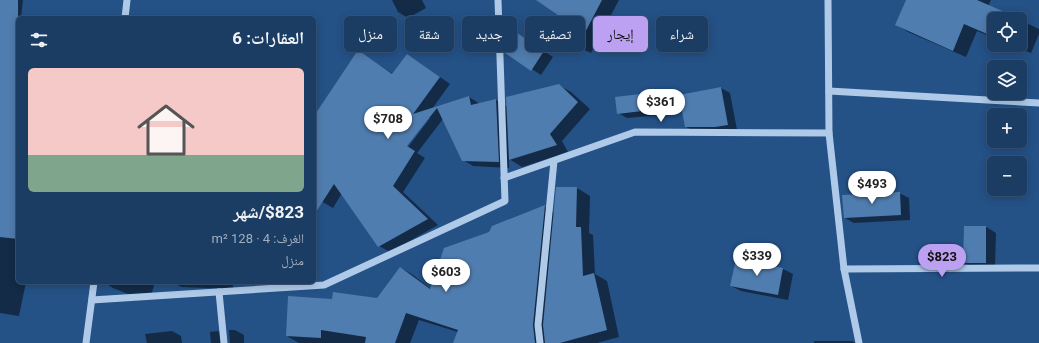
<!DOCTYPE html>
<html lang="ar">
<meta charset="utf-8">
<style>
:root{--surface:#1b3d64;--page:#28486d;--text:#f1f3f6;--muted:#a0aebf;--line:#395678;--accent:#bca0f2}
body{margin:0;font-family:Roboto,"Noto Naskh Arabic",sans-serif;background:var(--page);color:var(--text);direction:rtl;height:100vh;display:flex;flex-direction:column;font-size:15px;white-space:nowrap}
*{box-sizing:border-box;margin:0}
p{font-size:13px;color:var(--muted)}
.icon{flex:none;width:22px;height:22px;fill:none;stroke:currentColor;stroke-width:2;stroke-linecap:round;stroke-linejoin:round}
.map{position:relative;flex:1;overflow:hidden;direction:ltr}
.sheet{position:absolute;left:16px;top:16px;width:300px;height:268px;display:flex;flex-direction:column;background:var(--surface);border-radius:6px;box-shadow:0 2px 10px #0003,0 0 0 1px var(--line);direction:rtl}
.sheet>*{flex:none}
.guide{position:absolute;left:328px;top:16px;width:380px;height:36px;direction:rtl;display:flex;gap:8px}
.tools{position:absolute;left:987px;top:12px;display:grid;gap:8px}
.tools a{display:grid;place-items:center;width:40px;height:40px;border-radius:6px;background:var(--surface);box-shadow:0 2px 10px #0003,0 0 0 1px var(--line);font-size:20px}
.price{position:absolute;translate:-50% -34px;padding:0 9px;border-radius:14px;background:#fff;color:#222;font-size:13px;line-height:26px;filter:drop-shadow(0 1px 2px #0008)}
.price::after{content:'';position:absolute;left:50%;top:24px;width:12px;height:9px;margin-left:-6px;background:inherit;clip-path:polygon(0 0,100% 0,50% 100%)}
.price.current{background:var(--accent);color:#111}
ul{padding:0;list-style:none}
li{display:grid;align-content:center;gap:8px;height:212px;padding:0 12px}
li+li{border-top:1px solid var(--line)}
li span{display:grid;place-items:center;height:124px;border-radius:6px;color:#555}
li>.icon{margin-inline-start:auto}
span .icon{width:72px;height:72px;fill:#fffc;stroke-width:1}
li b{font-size:17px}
h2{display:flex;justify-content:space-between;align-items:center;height:48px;padding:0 12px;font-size:17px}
.chip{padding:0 14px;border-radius:6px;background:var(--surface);box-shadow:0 2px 10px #0003,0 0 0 1px var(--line);font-size:14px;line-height:36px}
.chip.current{background:var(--accent);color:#111}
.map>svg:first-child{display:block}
</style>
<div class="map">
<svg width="1039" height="343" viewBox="0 0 1039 343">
<rect width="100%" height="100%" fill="#245186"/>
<g fill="#0007" fill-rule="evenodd">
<path d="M0,0H23L21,18H18V282H26L19,316L0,313Z"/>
<path d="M392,0H422L426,8L408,18L398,12Z"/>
<path d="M541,0H619L591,53L576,46L563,38L570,21Z"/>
<path d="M907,0H991L988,6L1018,19H994V38L977,31L966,57L908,32L896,24Z"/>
<path d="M1020,20L1039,29V34L1031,53L1011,45H1020Z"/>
<path d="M494,31L505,38L514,31L553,57L541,75L488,41Z"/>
<path d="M407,55L417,61L450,84L432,109L469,97L480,104L496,100L508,107L558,85L571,92L590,109L562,141L568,152L522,167L509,159V168L473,166L463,160L443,119L417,153L425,158L403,192L438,225L390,252L379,246L342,193L333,208L314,197V118L368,58L393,74ZM428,118H430L405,151L403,149Z"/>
<path d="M721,88L730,93L737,130L696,132L686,127Z"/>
<path d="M649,94L659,100L660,115L627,118L618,113Z"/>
<path d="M577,188L590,196L589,233L593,235L595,274L607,281L619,337L597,343H455L458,332L419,320L410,343H299L287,336L333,300L378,299L401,268L413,275L431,289L490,233L545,207L555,213Z"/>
<path d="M899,193L909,198L910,220L854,223L845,218Z"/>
<path d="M965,227H986L996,233L995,268H974L964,263Z"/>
<path d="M736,260L783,269L793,274L788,300L741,291L731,286Z"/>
<path d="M103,282H155L150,299L143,300L113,288Z"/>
<path d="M173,282H233V289L181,287Z"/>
<path d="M252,282H301V285Z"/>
<path d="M229,330H235L244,335V343H230Z"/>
<path d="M172,331L181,336L182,343H147L145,334Z"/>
<path d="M218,331L226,336V343H211L210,332Z"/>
<path d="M814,341H852L855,343H814Z"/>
</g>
<g fill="#507daf">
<path d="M0,0H18V239L0,237Z"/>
<path d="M536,0H602L578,46L562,39L568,22Z"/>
<path d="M906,0H977L1028,22L1020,42V19H994V37L964,24L953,51L895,25Z"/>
<path d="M504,24L544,51L531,71L505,53Z"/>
<path d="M494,30L495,47L487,41Z"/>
<path d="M358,50L392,74L407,54L440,77L413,114L469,96L471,105L496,99L499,162L462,161L437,108L407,146L415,151L393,186L428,219L378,247L334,184L314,215V116Z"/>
<path d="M559,84L578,102L550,134L557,145L509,160L506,97Z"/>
<path d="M721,87L728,125L715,127H685L679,95Z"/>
<path d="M649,93L651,110L617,114L615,97Z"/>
<path d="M556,187H577L576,227H581L583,276L594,273L607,330L560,343H545L543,325Z"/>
<path d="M900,192L901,215L844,218L842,195Z"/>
<path d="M545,205L533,325L535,343H453L458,330L406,313L395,343H365L366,337L321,330V338L286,336L288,296L332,299L333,292L377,298L400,267L430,289L444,248L489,232L492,226Z"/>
<path d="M964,226H986V263H963Z"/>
<path d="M736,259L783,268L778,295L730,286Z"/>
</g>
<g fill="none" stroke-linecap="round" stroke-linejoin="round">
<g stroke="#aecae8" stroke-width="7">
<path d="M828,0L829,133L844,269L859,343"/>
<path d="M125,18L127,0"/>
<path d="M829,91L1039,103"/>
<path d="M504,178L635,132L829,133"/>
<path d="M844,269L1039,268"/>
<path d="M219,292L224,343"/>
<path d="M92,300L324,285L505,201L498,0"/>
<path d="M86,343L94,282"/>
<path d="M540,343L538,325L554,161"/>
</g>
</g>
</svg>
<div class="tools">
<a><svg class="icon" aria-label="locate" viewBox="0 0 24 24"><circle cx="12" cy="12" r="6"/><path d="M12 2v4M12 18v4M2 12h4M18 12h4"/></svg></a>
<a><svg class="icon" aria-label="layers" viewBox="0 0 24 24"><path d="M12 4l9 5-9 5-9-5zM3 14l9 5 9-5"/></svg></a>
<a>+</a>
<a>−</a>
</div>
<b class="price" style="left:661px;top:123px">$361</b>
<b class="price" style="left:388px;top:140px">$708</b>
<b class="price" style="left:872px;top:205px">$493</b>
<b class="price" style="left:757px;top:277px">$339</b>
<b class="price current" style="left:942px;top:278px">$823</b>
<b class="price" style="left:446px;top:293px">$603</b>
<div class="guide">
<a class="chip">شراء</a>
<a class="chip current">إيجار</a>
<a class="chip">تصفية</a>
<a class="chip">جديد</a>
<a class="chip">شقة</a>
<a class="chip">منزل</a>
</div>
<section class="sheet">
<h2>العقارات: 6<svg class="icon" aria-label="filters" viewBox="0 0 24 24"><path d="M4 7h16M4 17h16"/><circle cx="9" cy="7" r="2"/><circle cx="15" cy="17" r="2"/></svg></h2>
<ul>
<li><span style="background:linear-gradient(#f6c9c9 70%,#7fa58c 0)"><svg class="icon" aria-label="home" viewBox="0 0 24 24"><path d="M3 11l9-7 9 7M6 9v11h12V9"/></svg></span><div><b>$823/شهر</b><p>الغرف: 4 · 128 m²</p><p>منزل</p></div></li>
</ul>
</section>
</div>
